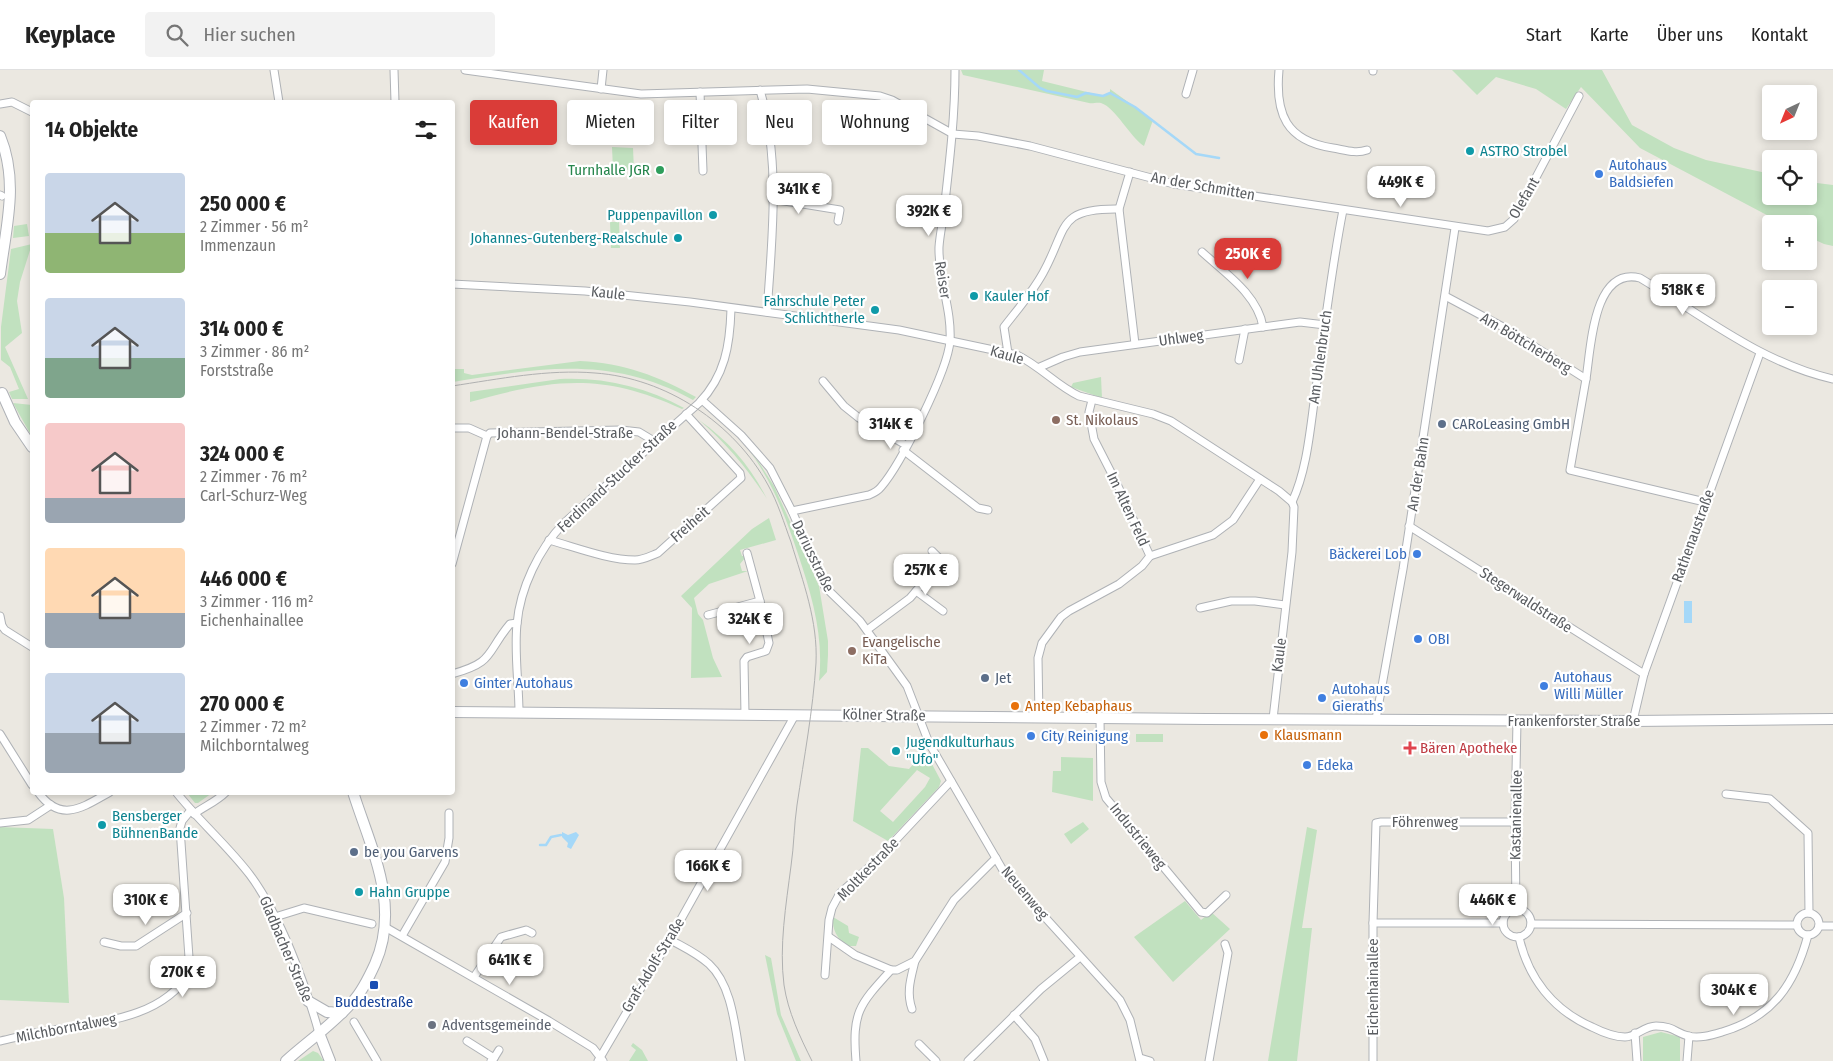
<!DOCTYPE html>
<html lang="de">
<meta charset="utf-8">
<style>
:root{--surface:#fff;--page:#f2f2f2;--text:#222;--muted:#767676;--line:#e0e0e0;--accent:#da3c38}
body{margin:0;font-family:"Fira Sans Condensed",sans-serif;background:var(--page);color:var(--text);height:100vh;display:flex;flex-direction:column;font-size:19px;white-space:nowrap}
*{box-sizing:border-box;margin:0}
p{font-size:16px;color:var(--muted)}
.icon{flex:none;width:28px;height:28px;fill:none;stroke:currentColor;stroke-width:2;stroke-linecap:round;stroke-linejoin:round}
.map{position:relative;flex:1;overflow:hidden}
.sheet{position:absolute;left:30px;top:30px;width:425px;height:695px;display:flex;flex-direction:column;background:var(--surface);border-radius:5px;box-shadow:0 2px 8px #0003}
.sheet>*{flex:none}
.banner{position:absolute;left:470px;top:30px;width:475px;height:45px;display:flex;gap:10px}
.needle{width:32px;rotate:223deg}
.buttons{position:absolute;left:1762px;top:15px;display:grid;gap:10px}
.buttons a{display:grid;place-items:center;width:55px;height:55px;border-radius:5px;background:var(--surface);box-shadow:0 2px 8px #0003;font-size:25px}
.price{position:absolute;translate:-50% -42px;padding:0 11px;border-radius:10px;background:#fff;color:#222;font-size:16px;line-height:32px;filter:drop-shadow(0 1px 2px #0008)}
.price::after{content:'';position:absolute;left:50%;top:30px;width:15px;height:11px;margin-left:-8px;background:inherit;clip-path:polygon(0 0,100% 0,50% 100%)}
.price.on{background:var(--accent);color:#fff}
ul{padding:0;list-style:none}
li{display:flex;align-items:center;gap:15px;height:125px;padding:0 15px}
li span{display:grid;place-items:center;flex:none;width:140px;height:100px;border-radius:5px;color:#555}
li>.icon{margin-inline-start:auto}
span .icon{width:60px;height:60px;fill:#fffc;stroke-width:1}
li b{font-size:21px}
h2{display:flex;justify-content:space-between;align-items:center;height:60px;padding:0 15px;font-size:21px}
.tag{padding:0 18px;border-radius:5px;background:var(--surface);box-shadow:0 2px 8px #0003;font-size:18px;line-height:45px}
.tag.on{background:var(--accent);color:#fff}
header{display:flex;align-items:center;gap:30px;box-sizing:border-box;height:70px;padding:0 25px;background:var(--surface);border-bottom:1px solid var(--line)}
header strong{font-size:24px}
nav{display:flex;gap:28px;margin-inline-start:auto;font-size:18px}
.search{width:350px;height:45px;background:var(--page);display:flex;align-items:center;gap:12px;box-sizing:border-box;padding:0 18px;border-radius:5px;color:var(--muted);font-size:19px}
.map>svg:first-child{display:block}
</style>
<header>
<strong>Keyplace</strong>
<div class="search"><svg class="icon" aria-label="search" viewBox="0 0 24 24"><circle cx="10" cy="10" r="6"/><path d="M15 15l6 6"/></svg>Hier suchen</div>
<nav><a>Start</a><a>Karte</a><a>Über uns</a><a>Kontakt</a></nav>
</header>
<div class="map">
<svg width="1833" height="991" viewBox="0 0 1833 991">
<rect width="100%" height="100%" fill="#ebe8e1"/>
<g fill="#c1e1bf" fill-rule="evenodd">
<path d="M961,0H1044L1042,11L1103,26L1110,23V19L1153,50L1144,76C1129,66 1116,38 1101,33C1097,32 1092,34 1089,33L963,5Z"/>
<path d="M1452,0H1602L1632,55L1674,78L1706,90L1771,104V126H1809V112L1833,115V176L1824,174L1809,167V154H1784L1640,78L1581,17L1566,39L1536,19L1496,7L1477,25Z"/>
<path d="M537,36L538,68L504,69L503,37Z"/>
<path d="M612,77L633,78L634,100H613Z"/>
<path d="M610,152H619L620,178H611Z"/>
<path d="M27,154L29,166L13,168L14,156Z"/>
<path d="M32,174L20,212L17,231L22,263L5,277L28,329H12L9,322L19,319L10,297L1,290V257L11,179Z"/>
<path d="M580,291C624,293 658,306 696,327L693,330C611,285 540,298 453,312V299H464V303L472,305Z"/>
<path d="M1101,307L1102,328L1071,317L1073,313Z"/>
<path d="M560,309C604,307 646,317 684,338L682,339C602,302 552,309 470,332V322Z"/>
<path d="M13,333L32,335V367Z"/>
<path d="M699,350C729,371 751,397 767,429C748,399 726,373 699,350Z"/>
<path d="M745,375L760,394L774,416L819,516L828,571V585L827,602L819,611C824,566 812,526 798,484C785,445 771,408 745,375Z"/>
<path d="M769,448L776,470L740,480L742,486H745V488L740,494L742,501H748L709,514L694,528L698,544L703,550L713,588L722,607L691,608L692,538L681,526L752,459Z"/>
<rect x="1136" y="664" width="27" height="8"/>
<path d="M861,678H868L889,696L909,699L925,681L941,711L939,717L888,771L853,751ZM917,700L930,708L925,717L893,752L880,741Z"/>
<path d="M1061,687L1093,688V731L1052,722L1053,701H1061Z"/>
<path d="M187,723H212L198,733H195Z"/>
<path d="M1083,752L1089,759L1071,774L1064,764Z"/>
<path d="M0,757L53,759L64,828L69,933L0,930Z"/>
<path d="M1307,757L1317,760L1302,858H1312L1297,991H1268Z"/>
<path d="M1185,831L1201,850L1211,842L1230,859L1173,912L1134,867Z"/>
<path d="M833,847L848,856L849,863L859,867L856,876H847C837,868 832,860 833,847Z"/>
<path d="M765,885L771,888L781,945L801,991H796L777,944Z"/>
<path d="M1661,962L1680,967V991H1643V967Z"/>
<path d="M633,973L642,980L648,991H629L636,980L631,976Z"/>
<path d="M313,981L318,983L324,991H298Z"/>
</g>
<g fill="#a5d8f8">
<rect x="1684" y="531" width="8" height="22"/>
<path d="M562,762L568,765L576,762L579,765L571,779L567,777L568,773L562,767Z"/>
</g>
<g fill="none" stroke-linecap="round" stroke-linejoin="round">
<g stroke="#a5d8f8" stroke-width="2.5">
<path d="M1019,0L1040,18L1047,21L1077,27L1086,23L1103,26L1110,23L1135,37L1196,84L1219,88"/>
<path d="M540,775H546L551,767L561,765"/>
</g>
<g stroke="#afb2b6" stroke-width="9">
<g id="street">
<path d="M274,0L279,32"/>
<path d="M394,0L395,32"/>
<path d="M465,0L641,24L807,19L880,26L892,30L953,64L978,66L1030,76L1174,114L1488,161L1505,157L1514,149L1579,26"/>
<path d="M1279,0C1275,44 1286,71 1333,78C1345,80 1356,84 1367,80"/>
<path d="M1373,1V0"/>
<path d="M601,19L603,0"/>
<path d="M760,20C781,91 772,169 767,242"/>
<path d="M700,22L703,101"/>
<path d="M1186,24L1193,0"/>
<path d="M0,34L12,32L32,42"/>
<path d="M1130,102L1119,139L1135,274"/>
<path d="M0,125L2,126"/>
<path d="M772,129L840,140L838,151"/>
<path d="M1202,182C1225,203 1258,225 1263,257"/>
<path d="M452,214L585,221L690,232L899,260L1017,285C1040,296 1056,315 1079,326L1153,344L1171,351L1279,421L1292,432L1294,437L1292,482L1273,649"/>
<path d="M1447,227L1505,258L1586,309L1570,400L1705,432"/>
<path d="M1008,283L1004,257C1017,240 1032,223 1043,203C1068,158 1056,138 1119,139"/>
<path d="M1239,290L1245,259"/>
<path d="M1040,297L1063,287L1080,282L1300,252L1325,255"/>
<path d="M1586,309C1591,278 1593,196 1640,208C1702,245 1761,293 1833,309"/>
<path d="M823,311L844,336L859,348L906,375"/>
<path d="M702,330L741,365L770,398L792,441L825,517L860,551L907,616L929,673L1004,802L1120,930L1130,950L1140,991"/>
<path d="M452,358H469L487,366"/>
<path d="M903,380L978,438L988,440"/>
<path d="M1292,432C1307,400 1310,360 1315,325C1324,263 1331,201 1343,140"/>
<path d="M792,441L869,425C874,423 878,421 881,417C901,394 948,300 950,271C952,239 938,209 939,177C940,162 944,147 945,132C950,88 955,44 955,0"/>
<path d="M1409,456L1644,604"/>
<path d="M549,470C575,477 608,490 635,490C643,490 650,486 658,483L741,408L740,403L686,344"/>
<path d="M747,483L760,531"/>
<path d="M1150,486L1213,465L1233,450L1260,409"/>
<path d="M452,494L487,366L490,363L621,360L639,362L654,371"/>
<path d="M916,521L943,541"/>
<path d="M1200,538L1231,531H1255L1285,535"/>
<path d="M708,545L760,531L769,573L766,581L747,587L744,591L745,645"/>
<path d="M0,546L2,556"/>
<path d="M0,553L5,560L32,577"/>
<path d="M867,560L910,528L942,491L932,481"/>
<path d="M452,604C495,592 485,584 510,554L517,553"/>
<path d="M519,643C519,614 514,583 517,554C520,518 539,479 564,453L699,333C725,306 730,275 731,239"/>
<path d="M1039,647L1038,588L1042,573L1061,547L1069,541L1119,514L1142,496L1150,486L1117,414L1094,369L1089,342L1092,330"/>
<path d="M1100,649L1101,712L1106,728L1201,842L1207,843L1226,825"/>
<path d="M1376,649L1403,499L1455,158"/>
<path d="M1633,651L1644,604L1760,283"/>
<path d="M0,664L32,715"/>
<path d="M38,722C61,754 83,737 110,722"/>
<path d="M176,722C199,751 228,776 250,805C281,847 305,913 319,963"/>
<path d="M1726,724L1770,729L1808,763L1809,843"/>
<path d="M194,744C205,736 216,732 226,722"/>
<path d="M0,753L28,750L51,735"/>
<path d="M1516,839L1515,752L1517,651"/>
<circle cx="1517" cy="853" r="14"/>
<circle cx="1808" cy="854" r="11"/>
<path d="M275,847L304,838L372,854"/>
<path d="M1373,853L1376,753L1381,752H1515"/>
<path d="M1531,854L1796,855"/>
<path d="M1819,856H1833"/>
<path d="M385,857L549,951L593,978L603,991"/>
<path d="M402,866L445,792L449,768V743"/>
<path d="M829,867L855,885L891,900"/>
<path d="M1519,867C1528,908 1553,940 1592,957C1602,962 1613,967 1625,967C1636,967 1644,956 1656,956C1673,956 1676,963 1688,966C1699,969 1712,965 1722,962C1773,947 1795,914 1808,865"/>
<path d="M669,869C683,877 697,883 709,894C733,916 735,960 741,991"/>
<path d="M104,872L121,876H136L187,843"/>
<path d="M825,905L829,850L832,838L840,823L876,791L951,711"/>
<path d="M474,907L501,867L526,860L532,863"/>
<path d="M912,939C906,922 911,908 915,891"/>
<path d="M1014,945L1035,969L1044,991"/>
<path d="M354,952L377,991"/>
<path d="M1635,963L1637,991"/>
<path d="M0,971C14,968 27,964 41,962C92,952 160,952 190,902L180,758L182,751L191,740"/>
<path d="M467,971L494,988L491,991"/>
<path d="M919,974L936,991"/>
<path d="M494,988L499,980"/>
<path d="M1140,988L1150,991"/>
<path d="M598,991L675,860L795,645"/>
<path d="M856,991C852,942 859,935 891,900H897L915,891L954,830L996,788"/>
<path d="M968,991L1041,919L1080,887"/>
<path d="M1209,991L1228,883L1225,874"/>
<path d="M1373,991V853H1503"/>
<path d="M1687,991L1689,966"/>
</g>
</g>
<g stroke="#aeb1b6" stroke-width="12">
<g id="secondary">
<path d="M0,66C19,112 6,157 0,204"/>
<path d="M2,323L15,352L32,377"/>
<path d="M452,642L1206,649L1633,651L1833,649"/>
<path d="M308,931L327,942L342,943"/>
<path d="M319,963L330,991"/>
<path d="M286,991C308,971 335,953 354,930C363,920 369,907 375,894C401,835 371,779 353,722"/>
</g>
</g>
<use href="#street" stroke="#fff" stroke-width="7"/>
<use href="#secondary" stroke="#fff" stroke-width="10"/>
<path stroke="#b0b1b1" stroke-width="1" d="M452,316C499,309 548,299 595,303C666,308 734,353 768,415C778,433 784,453 791,472C803,512 818,551 816,593C813,640 804,688 797,735C794,755 794,776 791,796C786,835 779,876 784,915C788,942 800,967 812,991"/>
</g>
<g fill="#0f9aa8" stroke="#fff" stroke-width="2">
<circle cx="1470" cy="81" r="5"/>
<circle cx="713" cy="145" r="5"/>
<circle cx="678" cy="168" r="5"/>
<circle cx="974" cy="226" r="5"/>
<circle cx="875" cy="240" r="5"/>
<circle cx="896" cy="681" r="5"/>
<circle cx="102" cy="755" r="5"/>
<circle cx="359" cy="822" r="5"/>
</g>
<circle fill="#2e9e5b" stroke="#fff" stroke-width="2" cx="660" cy="100" r="5"/>
<g fill="#3f7fe0" stroke="#fff" stroke-width="2">
<circle cx="1599" cy="104" r="5"/>
<circle cx="1417" cy="484" r="5"/>
<circle cx="1418" cy="569" r="5"/>
<circle cx="464" cy="613" r="5"/>
<circle cx="1544" cy="616" r="5"/>
<circle cx="1322" cy="628" r="5"/>
<circle cx="1031" cy="666" r="5"/>
<circle cx="1307" cy="695" r="5"/>
</g>
<g fill="#8d6e63" stroke="#fff" stroke-width="2">
<circle cx="1056" cy="350" r="5"/>
<circle cx="852" cy="581" r="5"/>
</g>
<g fill="#5c6f8a" stroke="#fff" stroke-width="2">
<circle cx="1442" cy="354" r="5"/>
<circle cx="985" cy="608" r="5"/>
<circle cx="354" cy="782" r="5"/>
</g>
<g fill="#e8710a" stroke="#fff" stroke-width="2">
<circle cx="1015" cy="636" r="5"/>
<circle cx="1264" cy="665" r="5"/>
</g>
<path fill="#e0444e" stroke="#fff" stroke-width="2" d="M1407.5 670.5h5v5h5v5h-5v5h-5v-5h-5v-5h5z"/>
<rect fill="#1a4fb4" stroke="#fff" stroke-width="2" x="369" y="910" width="10" height="10" rx="2.5"/>
<circle fill="#6b7280" stroke="#fff" stroke-width="2" cx="432" cy="955" r="5"/>
<g text-anchor="middle" dominant-baseline="central" stroke-width="4.5" stroke-linejoin="round" paint-order="stroke">
<g font-size="15" fill="#0d838f" stroke="#fff" text-anchor="start">
<text x="1480" y="81">ASTRO Strobel</text>
<text x="703" y="145" text-anchor="end">Puppenpavillon</text>
<text x="668" y="168" text-anchor="end">Johannes-Gutenberg-Realschule</text>
<text x="984" y="226">Kauler Hof</text>
<text x="865" y="231" text-anchor="end">Fahrschule Peter<tspan x="865" dy="17">Schlichtherle</tspan></text>
<text x="906" y="672">Jugendkulturhaus<tspan x="906" dy="17">"Ufo"</tspan></text>
<text x="112" y="746">Bensberger<tspan x="112" dy="17">BühnenBande</tspan></text>
<text x="369" y="822">Hahn Gruppe</text>
</g>
<g font-size="15" fill="#366cbe" stroke="#fff" text-anchor="start">
<text x="1609" y="95">Autohaus<tspan x="1609" dy="17">Baldsiefen</tspan></text>
<text x="1407" y="484" text-anchor="end">Bäckerei Lob</text>
<text x="1428" y="569">OBI</text>
<text x="1554" y="607">Autohaus<tspan x="1554" dy="17">Willi Müller</tspan></text>
<text x="474" y="613">Ginter Autohaus</text>
<text x="1332" y="619">Autohaus<tspan x="1332" dy="17">Gieraths</tspan></text>
<text x="1041" y="666">City Reinigung</text>
<text x="1317" y="695">Edeka</text>
</g>
<g font-size="15" fill="#27864d" stroke="#fff" text-anchor="end">
<text x="650" y="100">Turnhalle JGR</text>
</g>
<g font-size="15" fill="#5a5d61" stroke="#fff">
<text transform="translate(1203 116) rotate(10)">An der Schmitten</text>
<text transform="translate(1524 128) rotate(-60)">Olefant</text>
<text transform="translate(943 210) rotate(81)">Reiser</text>
<text transform="translate(608 223) rotate(6)">Kaule</text>
<text transform="translate(1181 268) rotate(-8)">Uhlweg</text>
<text transform="translate(1526 273) rotate(31)">Am Böttcherberg</text>
<text transform="translate(1007 285) rotate(16)">Kaule</text>
<text transform="translate(1320 287) rotate(-82)">Am Uhlenbruch</text>
<text x="565" y="363">Johann-Bendel-Straße</text>
<text transform="translate(1418 404) rotate(-81)">An der Bahn</text>
<text transform="translate(617 406) rotate(-43)">Ferdinand-Stucker-Straße</text>
<text transform="translate(1128 439) rotate(65)">Im Alten Feld</text>
<text transform="translate(690 454) rotate(-41)">Freiheit</text>
<text transform="translate(1693 466) rotate(-70)">Rathenaustraße</text>
<text transform="translate(813 486) rotate(64)">Dariusstraße</text>
<text transform="translate(1526 530) rotate(33)">Stegerwaldstraße</text>
<text transform="translate(1279 585) rotate(-83)">Kaule</text>
<text transform="translate(884 645) rotate(1)">Kölner Straße</text>
<text x="1574" y="651">Frankenforster Straße</text>
<text transform="translate(1516 745) rotate(-89)">Kastanienallee</text>
<text x="1425" y="752">Föhrenweg</text>
<text transform="translate(1138 766) rotate(51)">Industrieweg</text>
<text transform="translate(868 799) rotate(-46)">Moltkestraße</text>
<text transform="translate(1025 823) rotate(50)">Neuenweg</text>
<text transform="translate(286 879) rotate(67)">Gladbacher Straße</text>
<text transform="translate(653 895) rotate(-59)">Graf-Adolf-Straße</text>
<text transform="translate(1373 917) rotate(-90)">Eichenhainallee</text>
<text transform="translate(66 958) rotate(-11)">Milchborntalweg</text>
</g>
<g font-size="15" fill="#785e54" stroke="#fff" text-anchor="start">
<text x="1066" y="350">St. Nikolaus</text>
<text x="862" y="572">Evangelische<tspan x="862" dy="17">KiTa</tspan></text>
</g>
<g font-size="15" fill="#4e5e75" stroke="#fff" text-anchor="start">
<text x="1452" y="354">CARoLeasing GmbH</text>
<text x="995" y="608">Jet</text>
<text x="364" y="782">be you Garvens</text>
</g>
<g font-size="15" fill="#c56008" stroke="#fff" text-anchor="start">
<text x="1025" y="636">Antep Kebaphaus</text>
<text x="1274" y="665">Klausmann</text>
</g>
<g font-size="15" fill="#be3a42" stroke="#fff" text-anchor="start">
<text x="1420" y="678">Bären Apotheke</text>
</g>
<g font-size="15" fill="#164399" stroke="#fff">
<text x="374" y="932">Buddestraße</text>
</g>
<g font-size="15" fill="#5b616d" stroke="#fff" text-anchor="start">
<text x="442" y="955">Adventsgemeinde</text>
</g>
</g>
</svg>
<div class="buttons">
<a><svg class="needle" viewBox="-14 -14 28 28"><path d="M0-13l5 13h-10z" fill="#e53935"/><path d="M0 13l5-13h-10z" fill="#767676"/></svg></a>
<a><svg class="icon" aria-label="locate" viewBox="0 0 24 24"><circle cx="12" cy="12" r="6"/><path d="M12 2v4M12 18v4M2 12h4M18 12h4"/></svg></a>
<a>+</a>
<a>−</a>
</div>
<b class="price" style="left:1401px;top:138px">449K €</b>
<b class="price" style="left:799px;top:145px">341K €</b>
<b class="price" style="left:929px;top:167px">392K €</b>
<b class="price on" style="left:1248px;top:210px">250K €</b>
<b class="price" style="left:1683px;top:246px">518K €</b>
<b class="price" style="left:891px;top:380px">314K €</b>
<b class="price" style="left:926px;top:526px">257K €</b>
<b class="price" style="left:750px;top:575px">324K €</b>
<b class="price" style="left:708px;top:822px">166K €</b>
<b class="price" style="left:146px;top:856px">310K €</b>
<b class="price" style="left:1493px;top:856px">446K €</b>
<b class="price" style="left:510px;top:916px">641K €</b>
<b class="price" style="left:183px;top:928px">270K €</b>
<b class="price" style="left:1734px;top:946px">304K €</b>
<div class="banner">
<a class="tag on">Kaufen</a>
<a class="tag">Mieten</a>
<a class="tag">Filter</a>
<a class="tag">Neu</a>
<a class="tag">Wohnung</a>
</div>
<section class="sheet">
<h2>14 Objekte<svg class="icon" aria-label="filters" viewBox="0 0 24 24"><path d="M4 7h16M4 17h16"/><circle cx="9" cy="7" r="2"/><circle cx="15" cy="17" r="2"/></svg></h2>
<ul>
<li><span style="background:linear-gradient(#c9d6e8 60%,#8fb573 0)"><svg class="icon" aria-label="home" viewBox="0 0 24 24"><path d="M3 11l9-7 9 7M6 9v11h12V9"/></svg></span><div><b>250 000 €</b><p>2 Zimmer · 56 m²</p><p>Immenzaun</p></div></li>
<li><span style="background:linear-gradient(#c9d6e8 60%,#7fa58c 0)"><svg class="icon" aria-label="home" viewBox="0 0 24 24"><path d="M3 11l9-7 9 7M6 9v11h12V9"/></svg></span><div><b>314 000 €</b><p>3 Zimmer · 86 m²</p><p>Forststraße</p></div></li>
<li><span style="background:linear-gradient(#f6c9c9 75%,#9aa5b1 0)"><svg class="icon" aria-label="home" viewBox="0 0 24 24"><path d="M3 11l9-7 9 7M6 9v11h12V9"/></svg></span><div><b>324 000 €</b><p>2 Zimmer · 76 m²</p><p>Carl-Schurz-Weg</p></div></li>
<li><span style="background:linear-gradient(#ffd9b3 65%,#9aa5b1 0)"><svg class="icon" aria-label="home" viewBox="0 0 24 24"><path d="M3 11l9-7 9 7M6 9v11h12V9"/></svg></span><div><b>446 000 €</b><p>3 Zimmer · 116 m²</p><p>Eichenhainallee</p></div></li>
<li><span style="background:linear-gradient(#c9d6e8 60%,#9aa5b1 0)"><svg class="icon" aria-label="home" viewBox="0 0 24 24"><path d="M3 11l9-7 9 7M6 9v11h12V9"/></svg></span><div><b>270 000 €</b><p>2 Zimmer · 72 m²</p><p>Milchborntalweg</p></div></li>
</ul>
</section>
</div>
